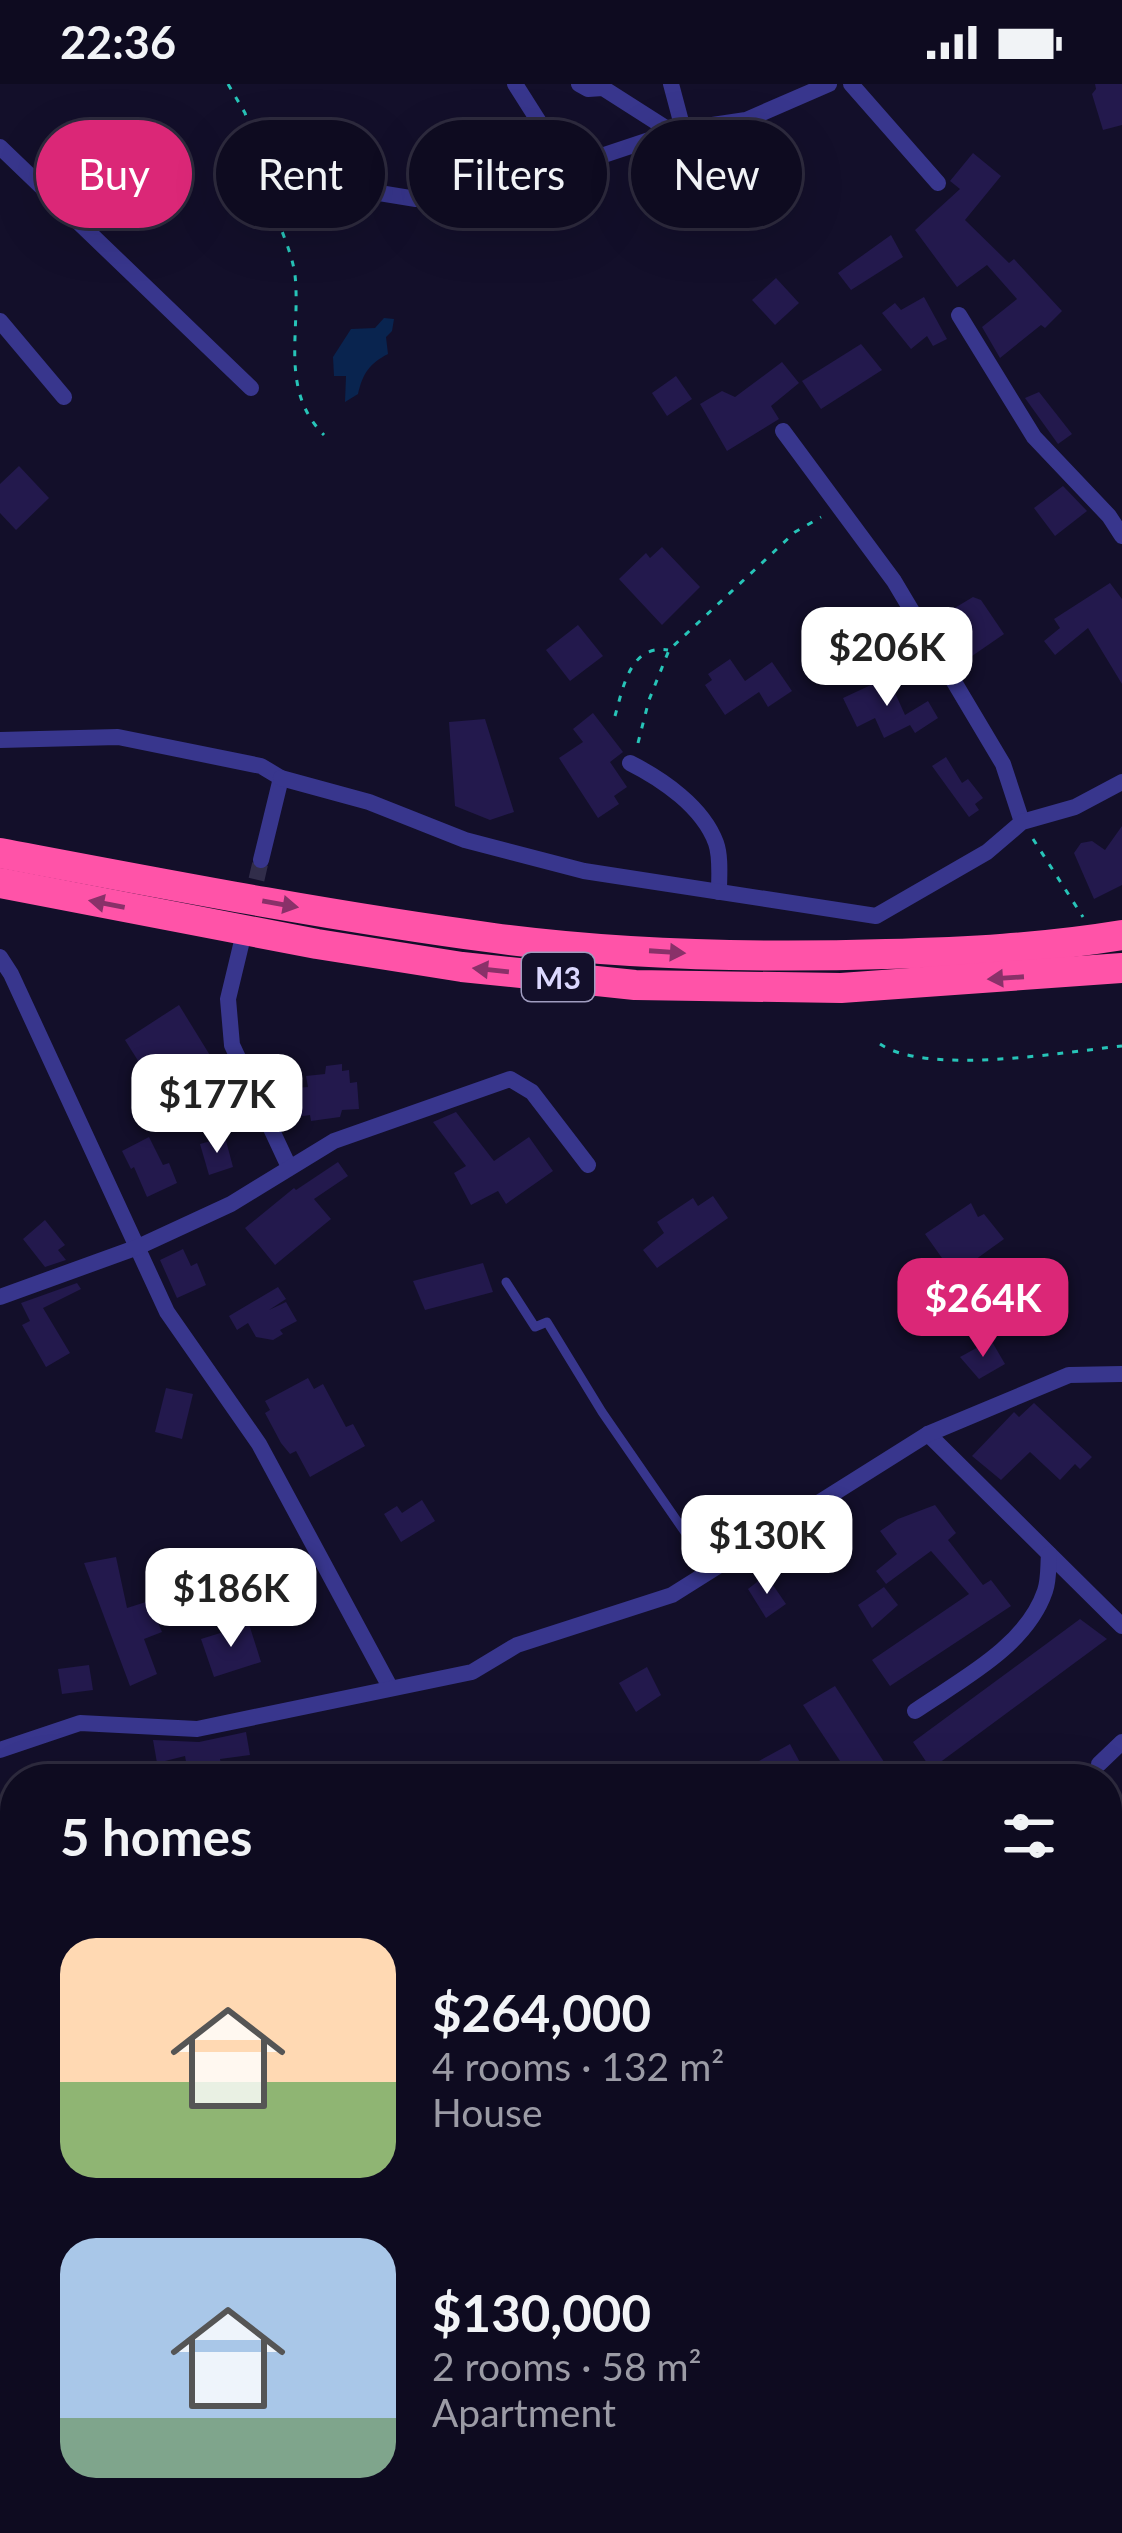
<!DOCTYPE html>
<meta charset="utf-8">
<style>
:root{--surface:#0e0b20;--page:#171429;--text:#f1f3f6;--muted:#9b9ba5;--line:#2e2b3e;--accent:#db2777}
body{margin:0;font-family:Lato,sans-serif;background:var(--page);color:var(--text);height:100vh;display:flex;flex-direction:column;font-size:45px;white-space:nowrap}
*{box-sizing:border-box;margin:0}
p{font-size:39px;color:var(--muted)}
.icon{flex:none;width:66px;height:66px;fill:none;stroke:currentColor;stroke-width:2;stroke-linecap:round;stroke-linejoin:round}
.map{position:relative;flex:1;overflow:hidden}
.side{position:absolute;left:0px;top:1680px;width:1122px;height:771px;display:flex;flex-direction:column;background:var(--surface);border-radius:48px 48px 0 0;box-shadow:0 12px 48px #0002,0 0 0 3px var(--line)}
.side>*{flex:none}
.hud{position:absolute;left:36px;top:36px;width:1050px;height:108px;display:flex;gap:24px}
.price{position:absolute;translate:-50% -102px;padding:0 27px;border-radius:24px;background:#fff;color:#222;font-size:39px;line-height:78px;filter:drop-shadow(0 3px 6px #0008)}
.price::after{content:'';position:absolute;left:50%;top:72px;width:36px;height:27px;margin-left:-18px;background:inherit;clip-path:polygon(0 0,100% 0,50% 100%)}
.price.selected{background:var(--accent);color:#fff}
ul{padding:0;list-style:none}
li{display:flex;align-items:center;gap:36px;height:300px;padding:0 60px}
li span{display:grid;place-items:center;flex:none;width:336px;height:240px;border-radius:36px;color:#555}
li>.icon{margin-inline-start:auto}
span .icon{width:144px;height:144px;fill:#fffc;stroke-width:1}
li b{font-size:51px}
h2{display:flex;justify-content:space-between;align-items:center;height:144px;padding:0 60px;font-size:51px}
.tag{padding:0 42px;border-radius:54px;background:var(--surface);box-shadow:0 12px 48px #0002,0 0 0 3px var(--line);font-size:42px;line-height:108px}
.tag.selected{background:var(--accent);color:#fff}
.status{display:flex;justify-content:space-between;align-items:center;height:84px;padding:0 60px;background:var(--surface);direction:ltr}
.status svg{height:33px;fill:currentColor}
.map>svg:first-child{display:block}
</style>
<div class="status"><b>22:36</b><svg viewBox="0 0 49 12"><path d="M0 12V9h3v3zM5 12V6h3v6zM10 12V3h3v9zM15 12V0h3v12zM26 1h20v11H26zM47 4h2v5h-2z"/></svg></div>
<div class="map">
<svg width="1122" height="2449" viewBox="0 0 1122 2449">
<rect width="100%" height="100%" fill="#130f2a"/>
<path fill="#09244f" d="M384,234L394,235L392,247L386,253L388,270C369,280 363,289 358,310L345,318L346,292H334L333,273L351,245L375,244Z"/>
<g fill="#23194d">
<path d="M1095,0H1122V41L1103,46L1092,10L1096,5Z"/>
<path d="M973,69L1001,92L965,136L1009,179L1014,175L1062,227L1045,244L1041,241L1000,274L982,243L1017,215L987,181L957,203L915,146L960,105L950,97Z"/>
<path d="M891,151L903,173L851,206L838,189Z"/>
<path d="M776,194L799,219L775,241L752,216Z"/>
<path d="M924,213L947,255L933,262L927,252L911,265L882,229L895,219L901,226Z"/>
<path d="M861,260L882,286L821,325L802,297Z"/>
<path d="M782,278L799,299L771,322L779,335L727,367L700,320L722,307L735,313Z"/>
<path d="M676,292L692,315L667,332L652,309Z"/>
<path d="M1039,308L1072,350L1058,360L1025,314Z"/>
<path d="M19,382L49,414L16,446L0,429V400Z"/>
<path d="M1063,402L1087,427L1055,452L1034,424Z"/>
<path d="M662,463L700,503L662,541L619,495L646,469L650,474Z"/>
<path d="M1110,499L1122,515V600L1088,544L1055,571L1044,557L1060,544L1054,535Z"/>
<path d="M973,513L981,516L1004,550L959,581L933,537Z"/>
<path d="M578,541L603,572L570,597L546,566Z"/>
<path d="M730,575L745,597L772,578L792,607L768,623L759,608L725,631L705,601L712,596L708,590Z"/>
<path d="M888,593L905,631L928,617L938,634L915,649L910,641L884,654L875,634L857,643L843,614Z"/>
<path d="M593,629L623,668L610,678L627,703L614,712L619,720L598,734L559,674L583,658L573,645Z"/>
<path d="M485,635L514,728L490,736L455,722L449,638Z"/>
<path d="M946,673L962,699L968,695L983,714L975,720L979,726L969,733L932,682Z"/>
<path d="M1122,742V801L1094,815L1074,769L1081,759L1092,757L1105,766Z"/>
<path d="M179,921L211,973L157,1007L125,956Z"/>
<path d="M342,980V987L349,986L350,999L357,998L359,1025L342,1026L340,1033L311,1037L310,1031L296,1033V1004L308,1003L306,992L325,990L326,982Z"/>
<path d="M456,1028L494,1077L529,1053L553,1087L506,1120L498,1107L471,1121L454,1089L466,1082L433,1038Z"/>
<path d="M149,1053L163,1081L169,1079L177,1099L147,1113L134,1083L131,1085L122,1067Z"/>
<path d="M225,1053L233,1083L209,1091L200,1060Z"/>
<path d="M338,1078L348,1092L314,1115L331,1135L275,1181L245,1144L294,1104L296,1106Z"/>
<path d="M713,1112L728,1134L657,1184L643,1166L664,1149L657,1138L693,1114L698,1122Z"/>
<path d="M971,1119L978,1133L984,1130L1004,1155L954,1191L925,1150Z"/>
<path d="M45,1136L65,1161L58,1166L66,1176L45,1183L23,1155Z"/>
<path d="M183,1165L191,1182L197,1179L206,1201L177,1214L160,1176Z"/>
<path d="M483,1179L493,1208L425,1226L413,1197Z"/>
<path d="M77,1199L81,1205L43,1224L70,1269L46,1283L22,1241L30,1237L21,1219Z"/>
<path d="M998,1201L1016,1229L992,1244L973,1215Z"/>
<path d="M278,1203L286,1215L269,1226L286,1218L297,1237L280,1246L283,1250L273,1256L256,1253L248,1239L237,1246L229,1232Z"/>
<path d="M991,1256L1005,1280L979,1295L960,1273Z"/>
<path d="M308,1294L314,1305L323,1300L346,1343L353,1340L365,1362L310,1393L296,1367L290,1370L281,1359L265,1329L270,1326L265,1317Z"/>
<path d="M166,1304L193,1310L182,1355L155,1348Z"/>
<path d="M1034,1319L1092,1373L1080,1385L1075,1380L1060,1396L1030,1368L1001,1396L972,1372L1014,1328L1019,1333Z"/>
<path d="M422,1416L435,1437L401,1458L384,1430L397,1422L402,1429Z"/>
<path d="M935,1421L956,1449L948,1456L983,1501L991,1496L1011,1522L890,1602L872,1576L969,1510L931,1467L886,1500L876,1487L897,1470L880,1447L898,1435Z"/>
<path d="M116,1473L127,1524L149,1517L162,1548L144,1555L157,1590L130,1602L84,1479Z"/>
<path d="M766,1491L786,1520L766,1534L748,1505Z"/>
<path d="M884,1503L898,1521L872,1544L858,1521Z"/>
<path d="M1080,1535L1107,1555L931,1685L913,1658Z"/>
<path d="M249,1540L261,1578L214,1593L201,1555Z"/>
<path d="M89,1581L93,1606L62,1610L58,1585Z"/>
<path d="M647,1583L661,1611L636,1628L619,1599Z"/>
<path d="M835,1602L895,1695H852L803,1621Z"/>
<path d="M246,1648L250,1671L220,1675L223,1690L189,1695L185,1672L157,1679L153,1656L199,1658Z"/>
<path d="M790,1660L809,1695H769L759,1677Z"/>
</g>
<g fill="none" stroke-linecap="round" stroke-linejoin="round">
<path stroke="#312d4a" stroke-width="16" stroke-dasharray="16 8" stroke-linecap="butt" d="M251,819L261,776"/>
<g stroke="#27c4b8" stroke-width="3" stroke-dasharray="6 9" stroke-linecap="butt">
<path d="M228,0L245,29L259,76"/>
<path d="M272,120C279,142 292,168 295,191C301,248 279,306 324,351"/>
<path d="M615,632C623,604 630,560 668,566"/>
<path d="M638,659L649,616L669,566L795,448L821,433"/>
<path d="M1033,755L1083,833"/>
<path d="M880,960C927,992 1064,968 1122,962"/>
</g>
<path stroke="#38368d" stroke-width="9" d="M506,1198L535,1243L547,1238L602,1328L711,1486"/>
<g stroke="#38368d" stroke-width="16">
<path d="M515,0L541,41L602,72"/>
<path d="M579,0L588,5L603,4L672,48"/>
<path d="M671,0L683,45"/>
<path d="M851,0L938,99"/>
<path d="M0,63L251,304"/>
<path d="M240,97L318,99L416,115L477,106L565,84L679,46L746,36L829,0"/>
<path d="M959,231L1034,353L1109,432L1122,452"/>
<path d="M0,237L64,313"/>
<path d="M783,347L894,497L1003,680L1022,738"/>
<path d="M0,656L118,653L261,682L281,694L261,776"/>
<path d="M630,679C662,695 703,723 716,759C721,773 719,793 719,808"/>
<path d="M281,694L369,718L465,756L584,787L876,832L987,768L1022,738L1075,723L1122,698"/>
<path d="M241,861L228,915L232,961L289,1083"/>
<path d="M0,873L11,890L167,1228L259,1360L390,1603"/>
<path d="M0,1213L138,1163L231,1120L334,1057L510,995L532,1008L588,1081"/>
<path d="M928,1350L1122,1542"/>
<path d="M915,1627C960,1596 1026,1563 1045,1507C1049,1496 1048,1482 1049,1470"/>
<path d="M0,1666L80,1639L197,1645L472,1588L517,1561L672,1511L928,1350L1069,1291L1122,1290"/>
<path d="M1099,1680L1122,1658"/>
<path d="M1107,2215L1122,2201"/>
<path d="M0,2295L15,2298"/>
<path d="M265,2436L278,2449"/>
<path d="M614,2436L623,2449"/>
<path d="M848,2449L858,2436"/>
</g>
<g stroke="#ff53a8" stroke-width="30">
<path d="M0,769C164,800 329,832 494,854C623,871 756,874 886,870C965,868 1043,864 1122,851"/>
<path d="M0,799L317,860L462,883L635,901L841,904L1122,884"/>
</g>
</g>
<defs><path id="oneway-solid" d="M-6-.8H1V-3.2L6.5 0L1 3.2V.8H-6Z" transform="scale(3)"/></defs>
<g fill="#893169">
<use href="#oneway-solid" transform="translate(107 820) rotate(-169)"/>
<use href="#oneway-solid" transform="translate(280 820) rotate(10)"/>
<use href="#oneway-solid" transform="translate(667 868) rotate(4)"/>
<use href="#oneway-solid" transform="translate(491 886) rotate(-174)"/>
<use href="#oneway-solid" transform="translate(1006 894) rotate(176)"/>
</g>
<g text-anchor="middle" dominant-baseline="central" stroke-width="10" stroke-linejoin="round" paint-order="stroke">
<rect fill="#130f2a" stroke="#a09cbf" stroke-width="3" x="522" y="869" width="72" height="48" rx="9"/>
<g font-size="30" font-weight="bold" fill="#dcd8ff">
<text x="558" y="893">M3</text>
</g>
</g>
</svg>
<b class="price" style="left:887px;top:625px">$206K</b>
<b class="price" style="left:217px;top:1072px">$177K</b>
<b class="price selected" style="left:983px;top:1276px">$264K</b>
<b class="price" style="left:767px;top:1513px">$130K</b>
<b class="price" style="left:231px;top:1566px">$186K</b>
<div class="hud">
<a class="tag selected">Buy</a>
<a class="tag">Rent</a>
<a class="tag">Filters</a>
<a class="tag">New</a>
</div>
<section class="side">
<h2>5 homes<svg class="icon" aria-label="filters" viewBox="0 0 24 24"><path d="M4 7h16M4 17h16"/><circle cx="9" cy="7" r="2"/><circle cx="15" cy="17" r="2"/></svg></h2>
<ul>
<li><span style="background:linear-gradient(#ffd9b3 60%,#8fb573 0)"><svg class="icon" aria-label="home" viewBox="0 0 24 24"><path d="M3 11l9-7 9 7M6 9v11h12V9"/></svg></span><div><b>$264,000</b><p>4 rooms · 132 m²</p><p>House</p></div></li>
<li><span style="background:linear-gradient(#a9c7e8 75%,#7fa58c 0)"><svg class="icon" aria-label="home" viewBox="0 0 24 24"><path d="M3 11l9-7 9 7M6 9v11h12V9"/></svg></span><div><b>$130,000</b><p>2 rooms · 58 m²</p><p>Apartment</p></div></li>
</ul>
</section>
</div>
